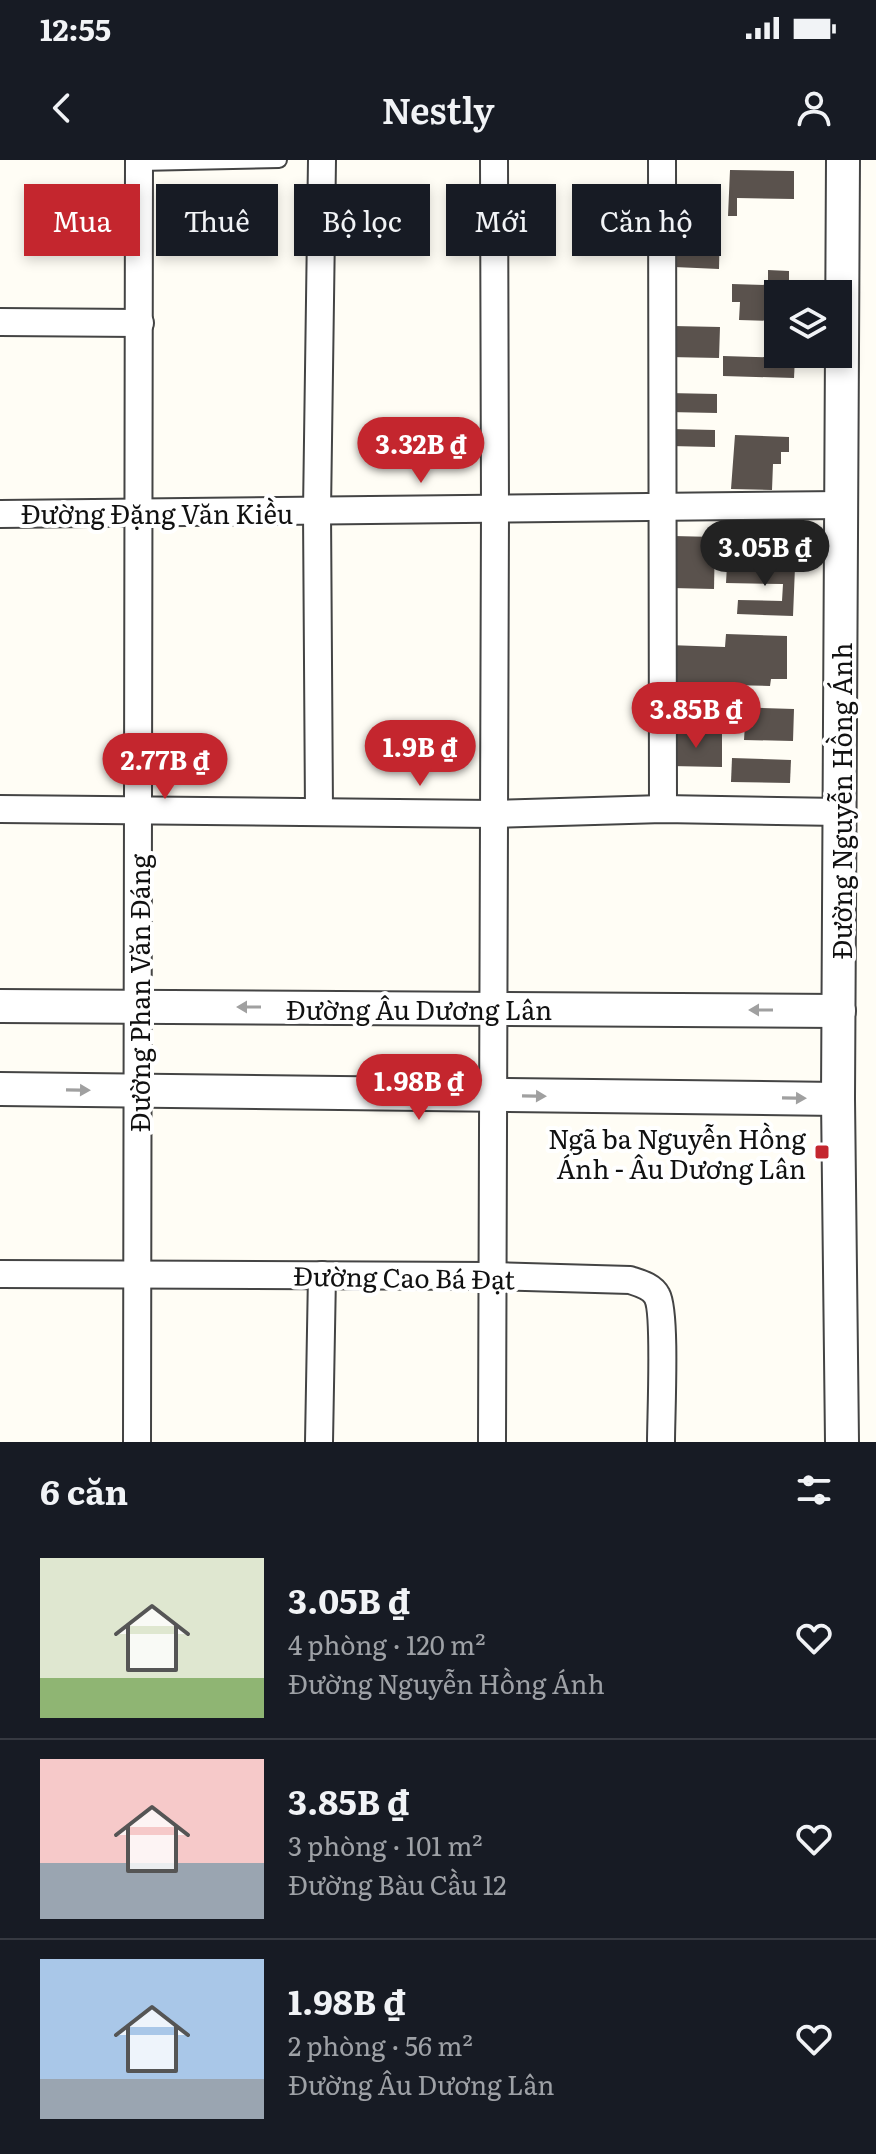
<!DOCTYPE html>
<html lang="vi">
<meta charset="utf-8">
<style>
:root{--surface:#171b24;--page:#242831;--text:#f1f3f6;--muted:#9ea1a6;--line:#363941;--accent:#c4262e}
body{margin:0;font-family:Literata,serif;background:var(--page);color:var(--text);height:100vh;display:flex;flex-direction:column;font-size:30px;white-space:nowrap}
*{box-sizing:border-box;margin:0}
p{font-size:26px;color:var(--muted)}
.icon{flex:none;width:44px;height:44px;fill:none;stroke:currentColor;stroke-width:2;stroke-linecap:round;stroke-linejoin:round}
.map{position:relative;height:1282px;overflow:hidden}
.sheet{display:flex;flex-direction:column;background:var(--surface);flex:1}
.sheet>*{flex:none}
.banner{position:absolute;left:24px;top:24px;width:828px;height:72px;display:flex;gap:16px}
.fabs{position:absolute;left:764px;top:120px;display:grid;gap:16px}
.fabs a{display:grid;place-items:center;width:88px;height:88px;border-radius:0px;background:var(--surface);box-shadow:0 4px 12px #0003;font-size:40px}
.price{position:absolute;translate:-50% -68px;padding:0 18px;border-radius:28px;background:var(--accent);color:#fff;font-size:26px;line-height:52px;filter:drop-shadow(0 2px 4px #0008)}
.price::after{content:'';position:absolute;left:50%;top:48px;width:24px;height:18px;margin-left:-12px;background:inherit;clip-path:polygon(0 0,100% 0,50% 100%)}
.price.active{background:#222;color:#fff}
ul{padding:0;list-style:none}
li{display:flex;align-items:center;gap:24px;height:200px;padding:0 40px}
li+li{border-top:2px solid var(--line)}
li span{display:grid;place-items:center;flex:none;width:224px;height:160px;border-radius:0px;color:#555}
li>.icon{margin-inline-start:auto}
span .icon{width:96px;height:96px;fill:#fffc;stroke-width:1}
li b{font-size:34px}
h2{display:flex;justify-content:space-between;align-items:center;height:96px;padding:0 40px;font-size:34px}
.pill{padding:0 28px;border-radius:0px;background:var(--surface);box-shadow:0 4px 12px #0003;font-size:28px;line-height:72px}
.pill.active{background:var(--accent);color:#fff}
.status{display:flex;justify-content:space-between;align-items:center;height:56px;padding:0 40px;background:var(--surface);direction:ltr}
.status svg{height:22px;fill:currentColor}
header{display:flex;justify-content:space-between;align-items:center;height:104px;padding:0 40px;background:var(--surface);font-size:36px;font-weight:600}
.map>svg:first-child{display:block}
</style>
<div class="status"><b>12:55</b><svg viewBox="0 0 49 12"><path d="M0 12V9h3v3zM5 12V6h3v6zM10 12V3h3v9zM15 12V0h3v12zM26 1h20v11H26zM47 4h2v5h-2z"/></svg></div>
<header><svg class="icon" aria-label="back" viewBox="0 0 24 24"><path d="M15 5l-7 7 7 7"/></svg>Nestly<svg class="icon" aria-label="person" viewBox="0 0 24 24"><circle cx="12" cy="8" r="4"/><path d="M4 21q1-7 8-7t8 7"/></svg></header>
<div class="map">
<svg width="876" height="1282" viewBox="0 0 876 1282">
<rect width="100%" height="100%" fill="#fffdf5"/>
<g fill="#5a524d">
<path d="M730,10L794,11V39L737,38V56H728Z"/>
<path d="M667,58L720,59L719,109L674,107Z"/>
<path d="M768,110L789,111V134H778V161L739,160L740,142H732V124L768,125Z"/>
<path d="M673,166L720,167L719,198L669,197Z"/>
<path d="M723,196L795,198L794,218L723,216Z"/>
<path d="M668,233L717,234V253L668,252Z"/>
<path d="M670,269L715,270V287L670,286Z"/>
<path d="M735,275L789,277V292H781V304H773L772,330L731,329Z"/>
<path d="M673,376L715,377L714,429L672,428Z"/>
<path d="M727,405L795,407L793,456L737,454L738,440L782,441L783,424L726,423Z"/>
<path d="M726,474L787,476V519H771L770,526L725,525L724,556L678,554L679,548H674L668,485L725,487Z"/>
<path d="M730,547L794,549L793,581L744,580L745,564H729Z"/>
<path d="M671,572L722,573V607L670,606Z"/>
<path d="M732,598L791,600L790,623L731,622Z"/>
</g>
<g fill="none" stroke-linecap="round" stroke-linejoin="round">
<g stroke="#444" stroke-width="18">
<path id="service" d="M139,3L279,0"/>
</g>
<g stroke="#444" stroke-width="30">
<g id="minor">
<path d="M662,0L663,649"/>
<path d="M0,162L140,163"/>
<path d="M0,354L842,345"/>
<path d="M0,649L493,654L663,649L840,652"/>
<path d="M319,652L317,351L322,0"/>
<path d="M0,1114L493,1116L630,1120C639,1123 652,1126 657,1136C666,1152 661,1256 661,1282"/>
<path d="M137,1282L139,0"/>
<path d="M319,1282L322,1115"/>
<path d="M492,1282L495,349L494,0"/>
</g>
</g>
<g stroke="#444" stroke-width="36">
<g id="tertiary">
<path d="M0,846L839,851"/>
<path d="M0,929L838,939"/>
<path d="M842,1282L838,939L843,0"/>
</g>
</g>
<use href="#service" stroke="#fff" stroke-width="14"/>
<use href="#minor" stroke="#fff" stroke-width="26"/>
<use href="#tertiary" stroke="#fff" stroke-width="32"/>
</g>
<defs><path id="oneway-solid" d="M-6-.8H1V-3.2L6.5 0L1 3.2V.8H-6Z" transform="scale(2)"/></defs>
<g fill="#a0a0a0">
<use href="#oneway-solid" transform="translate(249 847) rotate(-180)"/>
<use href="#oneway-solid" transform="translate(761 850) rotate(-180)"/>
<use href="#oneway-solid" transform="translate(78 930) rotate(1)"/>
<use href="#oneway-solid" transform="translate(534 936) rotate(1)"/>
<use href="#oneway-solid" transform="translate(794 938) rotate(1)"/>
</g>
<rect fill="#c4262e" stroke="#fff" stroke-width="3" x="814" y="984" width="16" height="16" rx="4"/>
<g text-anchor="middle" dominant-baseline="central" stroke-width="8" stroke-linejoin="round" paint-order="stroke">
<g font-size="26" fill="#111" stroke="#fff">
<text x="157" y="352">Đường Đặng Văn Kiều</text>
<text transform="translate(840 641) rotate(-90)">Đường Nguyễn Hồng Ánh</text>
<text transform="translate(138 833) rotate(-90)">Đường Phan Văn Đáng</text>
<text x="419" y="848">Đường Âu Dương Lân</text>
<text transform="translate(404 1116) rotate(1)">Đường Cao Bá Đạt</text>
</g>
<g font-size="26" fill="#111" stroke="#fff" text-anchor="end">
<text x="806" y="977">Ngã ba Nguyễn Hồng<tspan x="806" dy="30">Ánh - Âu Dương Lân</tspan></text>
</g>
</g>
</svg>
<div class="fabs">
<a><svg class="icon" aria-label="layers" viewBox="0 0 24 24"><path d="M12 4l9 5-9 5-9-5zM3 14l9 5 9-5"/></svg></a>
</div>
<b class="price" style="left:421px;top:325px">3.32B ₫</b>
<b class="price active" style="left:765px;top:428px">3.05B ₫</b>
<b class="price" style="left:696px;top:590px">3.85B ₫</b>
<b class="price" style="left:420px;top:628px">1.9B ₫</b>
<b class="price" style="left:165px;top:641px">2.77B ₫</b>
<b class="price" style="left:419px;top:962px">1.98B ₫</b>
<div class="banner">
<a class="pill active">Mua</a>
<a class="pill">Thuê</a>
<a class="pill">Bộ lọc</a>
<a class="pill">Mới</a>
<a class="pill">Căn hộ</a>
</div>
</div>
<section class="sheet">
<h2>6 căn<svg class="icon" aria-label="filters" viewBox="0 0 24 24"><path d="M4 7h16M4 17h16"/><circle cx="9" cy="7" r="2"/><circle cx="15" cy="17" r="2"/></svg></h2>
<ul>
<li><span style="background:linear-gradient(#dfe7d0 75%,#8fb573 0)"><svg class="icon" aria-label="home" viewBox="0 0 24 24"><path d="M3 11l9-7 9 7M6 9v11h12V9"/></svg></span><div><b>3.05B ₫</b><p>4 phòng · 120 m²</p><p>Đường Nguyễn Hồng Ánh</p></div><svg class="icon" aria-label="heart" viewBox="0 0 24 24"><path d="M12 20l-8-8c-3-5 5-10 8-4 3-6 11-1 8 4z"/></svg></li>
<li><span style="background:linear-gradient(#f6c9c9 65%,#9aa5b1 0)"><svg class="icon" aria-label="home" viewBox="0 0 24 24"><path d="M3 11l9-7 9 7M6 9v11h12V9"/></svg></span><div><b>3.85B ₫</b><p>3 phòng · 101 m²</p><p>Đường Bàu Cầu 12</p></div><svg class="icon" aria-label="heart" viewBox="0 0 24 24"><path d="M12 20l-8-8c-3-5 5-10 8-4 3-6 11-1 8 4z"/></svg></li>
<li><span style="background:linear-gradient(#a9c7e8 75%,#9aa5b1 0)"><svg class="icon" aria-label="home" viewBox="0 0 24 24"><path d="M3 11l9-7 9 7M6 9v11h12V9"/></svg></span><div><b>1.98B ₫</b><p>2 phòng · 56 m²</p><p>Đường Âu Dương Lân</p></div><svg class="icon" aria-label="heart" viewBox="0 0 24 24"><path d="M12 20l-8-8c-3-5 5-10 8-4 3-6 11-1 8 4z"/></svg></li>
</ul>
</section>
